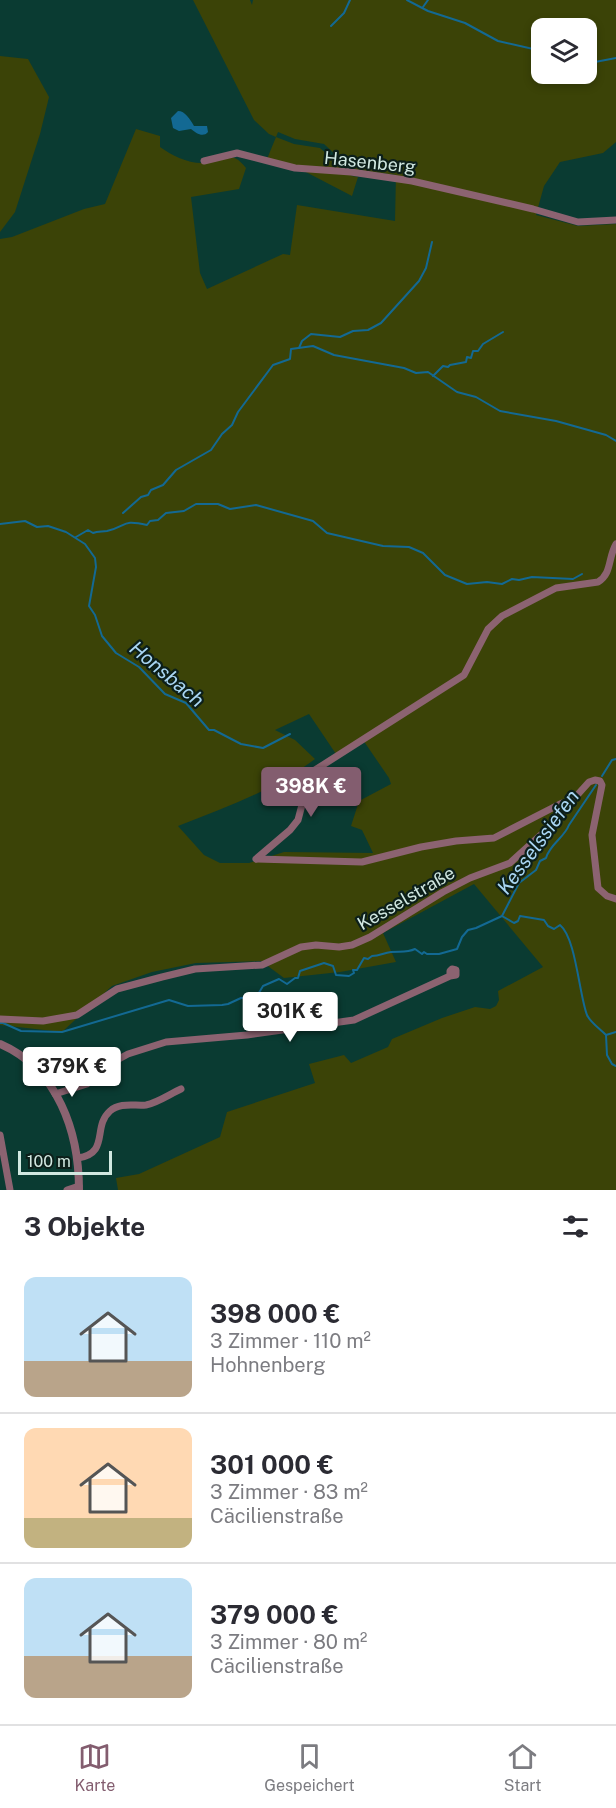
<!DOCTYPE html>
<html lang="de">
<meta charset="utf-8">
<style>
:root{--surface:#fff;--page:#f7f7f7;--text:#2b2b33;--muted:#7c7c81;--line:#e1e1e2;--accent:#835d6f}
body{margin:0;font-family:"Public Sans",sans-serif;background:var(--page);color:var(--text);height:100vh;display:flex;flex-direction:column;font-size:22px;white-space:nowrap}
*{box-sizing:border-box;margin:0}
p{font-size:20px;color:var(--muted)}
.icon{flex:none;width:33px;height:33px;fill:none;stroke:currentColor;stroke-width:2;stroke-linecap:round;stroke-linejoin:round}
.map{position:relative;height:1190px;overflow:hidden}
.side{display:flex;flex-direction:column;background:var(--surface);flex:1}
.side>*{flex:none}
.tools{position:absolute;left:531px;top:18px;display:grid;gap:12px}
.tools a{display:grid;place-items:center;width:66px;height:66px;border-radius:12px;background:var(--surface);box-shadow:0 3px 9px #0003;font-size:30px}
.scale{position:absolute;left:18px;bottom:15px;width:94px;box-sizing:border-box;padding-left:6px;border:3px solid #d1e8e1;border-top:0;font-size:16px;line-height:21px;white-space:nowrap;color:#d1e8e1;-webkit-text-stroke:4px #0c1f1a;paint-order:stroke}
.price{position:absolute;translate:-50% -51px;padding:0 14px;border-radius:6px;background:#fff;color:#222;font-size:20px;line-height:39px;filter:drop-shadow(0 2px 3px #0008)}
.price::after{content:'';position:absolute;left:50%;top:36px;width:18px;height:14px;margin-left:-9px;background:inherit;clip-path:polygon(0 0,100% 0,50% 100%)}
.price.active{background:var(--accent);color:#fff}
ul{padding:0;list-style:none}
li{display:flex;align-items:center;gap:18px;height:150px;padding:0 24px}
li+li{border-top:2px solid var(--line)}
li span{display:grid;place-items:center;flex:none;width:168px;height:120px;border-radius:12px;color:#555}
li>.icon{margin-inline-start:auto}
span .icon{width:72px;height:72px;fill:#fffc;stroke-width:1}
li b{font-size:26px}
h2{display:flex;justify-content:space-between;align-items:center;height:72px;padding:0 24px;font-size:26px}
.dock{display:flex;justify-content:space-around;align-items:center;height:84px;border-top:2px solid var(--line);background:var(--surface);font-size:16px;color:var(--muted)}
.dock a{display:grid;justify-items:center;gap:3px}
.dock .active{color:var(--accent)}
.map>svg:first-child{display:block}
</style>
<div class="map">
<svg width="616" height="1190" viewBox="0 0 616 1190">
<rect width="100%" height="100%" fill="#0a3b32"/>
<g fill="#3b4307" fill-rule="evenodd">
<path d="M193,0H250L252,5L253,0H616V142L603,153L560,162L544,186L536,215L578,226L616,224V1190H118L116,1178L139,1174L220,1137L227,1112L315,1083L309,1064L344,1055L351,1063L388,1047L392,1039L442,1018L475,1007L490,1009L496,1006L499,1000L498,991L543,967L474,884L383,933L396,962L340,972L284,978L261,961L196,963L152,972L112,986L62,1032L0,1025V239L12,237L84,209L105,204L136,129L160,136V147C171,155 189,164 204,163C225,161 230,148 246,168L239,189L191,197L200,273L207,289L283,254L290,255L297,205L395,221L396,175L351,169L324,144L295,139L278,132L276,137L294,144L320,148L352,176L358,177L352,196L302,170L267,159L276,137L269,134L254,120ZM542,28H586V74H542ZM309,714L336,754L363,740L389,778L391,784L359,801L351,826L362,830L373,853L284,852L249,863H220L204,855L178,826C226,807 273,791 315,759L295,740L275,730Z"/>
<path d="M0,56L28,59L49,97L40,134L15,212L0,232Z"/>
</g>
<path fill="#136993" d="M178,111C185,111 190,119 194,126H207L208,132C203,138 196,133 191,129L179,131L173,128L171,118Z"/>
<g fill="none" stroke-linecap="round" stroke-linejoin="round">
<g stroke="#136993" stroke-width="2">
<path d="M407,0L428,11L465,23L498,41L542,51"/>
<path d="M423,7L428,0"/>
<path d="M331,26L344,13L350,0"/>
<path d="M586,62H595L616,58"/>
<path d="M299,348L302,341L311,334L340,337L353,331L368,330L381,323L419,281L426,268L432,242"/>
<path d="M433,376L443,366L448,367L450,365L466,362L467,357L471,358L473,351H478L483,344L503,332"/>
<path d="M123,513L141,497L148,495L151,490L163,485L176,470L211,450L222,434L232,425L238,412L273,365L290,359L291,349L313,346L334,355L404,368L416,373L428,372L457,392L476,397L500,411L556,421L606,435L616,441"/>
<path d="M0,524L25,521L37,527L48,526L66,532L85,544L95,558L96,567L89,606L95,615L102,636L116,653L139,667L165,694L186,703L209,730H214L241,744L263,748L290,734"/>
<path d="M76,537L88,530L93,533C98,531 102,532 107,531C128,526 121,519 147,525L150,521L158,520L166,513L184,511L196,504H218L230,509L256,505L313,521L327,533L383,546L409,547L423,553L445,575L467,584L487,582L502,584L512,579L519,580L532,577L573,579L582,574"/>
<path d="M602,776L612,760L616,759"/>
<path d="M502,916L519,883L536,870L540,861L546,858C550,844 564,838 569,825L596,785"/>
<path d="M0,1023H3L21,1031L62,1032L169,1000L188,1006L222,1005L228,1004L241,998L257,996L263,986L279,979L287,984L295,978H298L300,971L324,963L333,966L336,975L349,976L354,973L353,970H357L364,958L368,959L372,956C380,956 383,953 391,952C399,951 407,953 415,949L422,954L424,952L427,954H439L457,949L462,937L468,930L476,928L502,916L514,923L518,921L520,916L544,920L548,926L554,929L560,925C576,938 579,994 587,1015C590,1022 600,1029 606,1035L607,1055L612,1064L616,1066"/>
<path d="M606,1035L616,1032"/>
</g>
<g stroke="#8c6371" stroke-width="7">
<path d="M204,161L237,153L295,168L351,172L412,181L533,209L578,222L616,220"/>
<path d="M256,859L290,830L298,820L303,801L324,787L315,770L464,675L488,629L502,616L556,588L598,582C612,574 608,557 616,544"/>
<path d="M257,859L362,862L421,847L456,841L494,838L562,803L570,804"/>
<path d="M0,1019L43,1021L77,1015L117,989L162,977L195,969L262,965L301,947L316,945L339,947L352,945L370,937L443,892L470,878L510,863L544,832L589,782L595,780L600,781L602,785L592,835L598,888L607,896L616,899"/>
<path d="M55,1094L87,1084L106,1066L128,1054L166,1042L247,1035L354,1020L450,976L456,975V970L452,969L450,971V976"/>
<path d="M0,1135L10,1190"/>
<path d="M78,1158C110,1153 92,1127 110,1111C120,1102 134,1106 146,1105C157,1103 170,1094 181,1089"/>
<path d="M67,1190L79,1186"/>
</g>
<path stroke="#8c6371" stroke-width="8" d="M0,1044C58,1069 79,1132 79,1190"/>
</g>
<g text-anchor="middle" dominant-baseline="central" stroke-width="4.5" stroke-linejoin="round" paint-order="stroke">
<g font-size="18" fill="#d1e8e1" stroke="#0c1f1a">
<text transform="translate(370 162) rotate(6)">Hasenberg</text>
<text transform="translate(406 898) rotate(-30)">Kesselstraße</text>
</g>
<g font-size="20" font-style="italic" fill="#a9d6f3" stroke="#0c1f1a">
<text transform="translate(167 674) rotate(40)">Honsbach</text>
<text transform="translate(538 842) rotate(-54)">Kesselssiefen</text>
</g>
</g>
</svg>
<div class="tools">
<a><svg class="icon" aria-label="layers" viewBox="0 0 24 24"><path d="M12 4l9 5-9 5-9-5zM3 14l9 5 9-5"/></svg></a>
</div>
<div class="scale">100 m</div>
<b class="price active" style="left:311px;top:818px">398K €</b>
<b class="price" style="left:290px;top:1043px">301K €</b>
<b class="price" style="left:72px;top:1098px">379K €</b>
</div>
<section class="side">
<h2>3 Objekte<svg class="icon" aria-label="filters" viewBox="0 0 24 24"><path d="M4 7h16M4 17h16"/><circle cx="9" cy="7" r="2"/><circle cx="15" cy="17" r="2"/></svg></h2>
<ul>
<li><span style="background:linear-gradient(#bfe0f5 70%,#b9a48a 0)"><svg class="icon" aria-label="home" viewBox="0 0 24 24"><path d="M3 11l9-7 9 7M6 9v11h12V9"/></svg></span><div><b>398 000 €</b><p>3 Zimmer · 110 m²</p><p>Hohnenberg</p></div></li>
<li><span style="background:linear-gradient(#ffd9b3 75%,#c2b280 0)"><svg class="icon" aria-label="home" viewBox="0 0 24 24"><path d="M3 11l9-7 9 7M6 9v11h12V9"/></svg></span><div><b>301 000 €</b><p>3 Zimmer · 83 m²</p><p>Cäcilienstraße</p></div></li>
<li><span style="background:linear-gradient(#bfe0f5 65%,#b9a48a 0)"><svg class="icon" aria-label="home" viewBox="0 0 24 24"><path d="M3 11l9-7 9 7M6 9v11h12V9"/></svg></span><div><b>379 000 €</b><p>3 Zimmer · 80 m²</p><p>Cäcilienstraße</p></div></li>
</ul>
</section>
<nav class="dock">
<a class="active"><svg class="icon" aria-label="map" viewBox="0 0 24 24"><path d="M3 6l6-2 6 2 6-2v14l-6 2-6-2-6 2zM9 4v14M15 6v14"/></svg>Karte</a>
<a><svg class="icon" aria-label="saved" viewBox="0 0 24 24"><path d="M7 4h10v16l-5-4-5 4z"/></svg>Gespeichert</a>
<a><svg class="icon" aria-label="home" viewBox="0 0 24 24"><path d="M3 11l9-7 9 7M6 9v11h12V9"/></svg>Start</a>
</nav>
